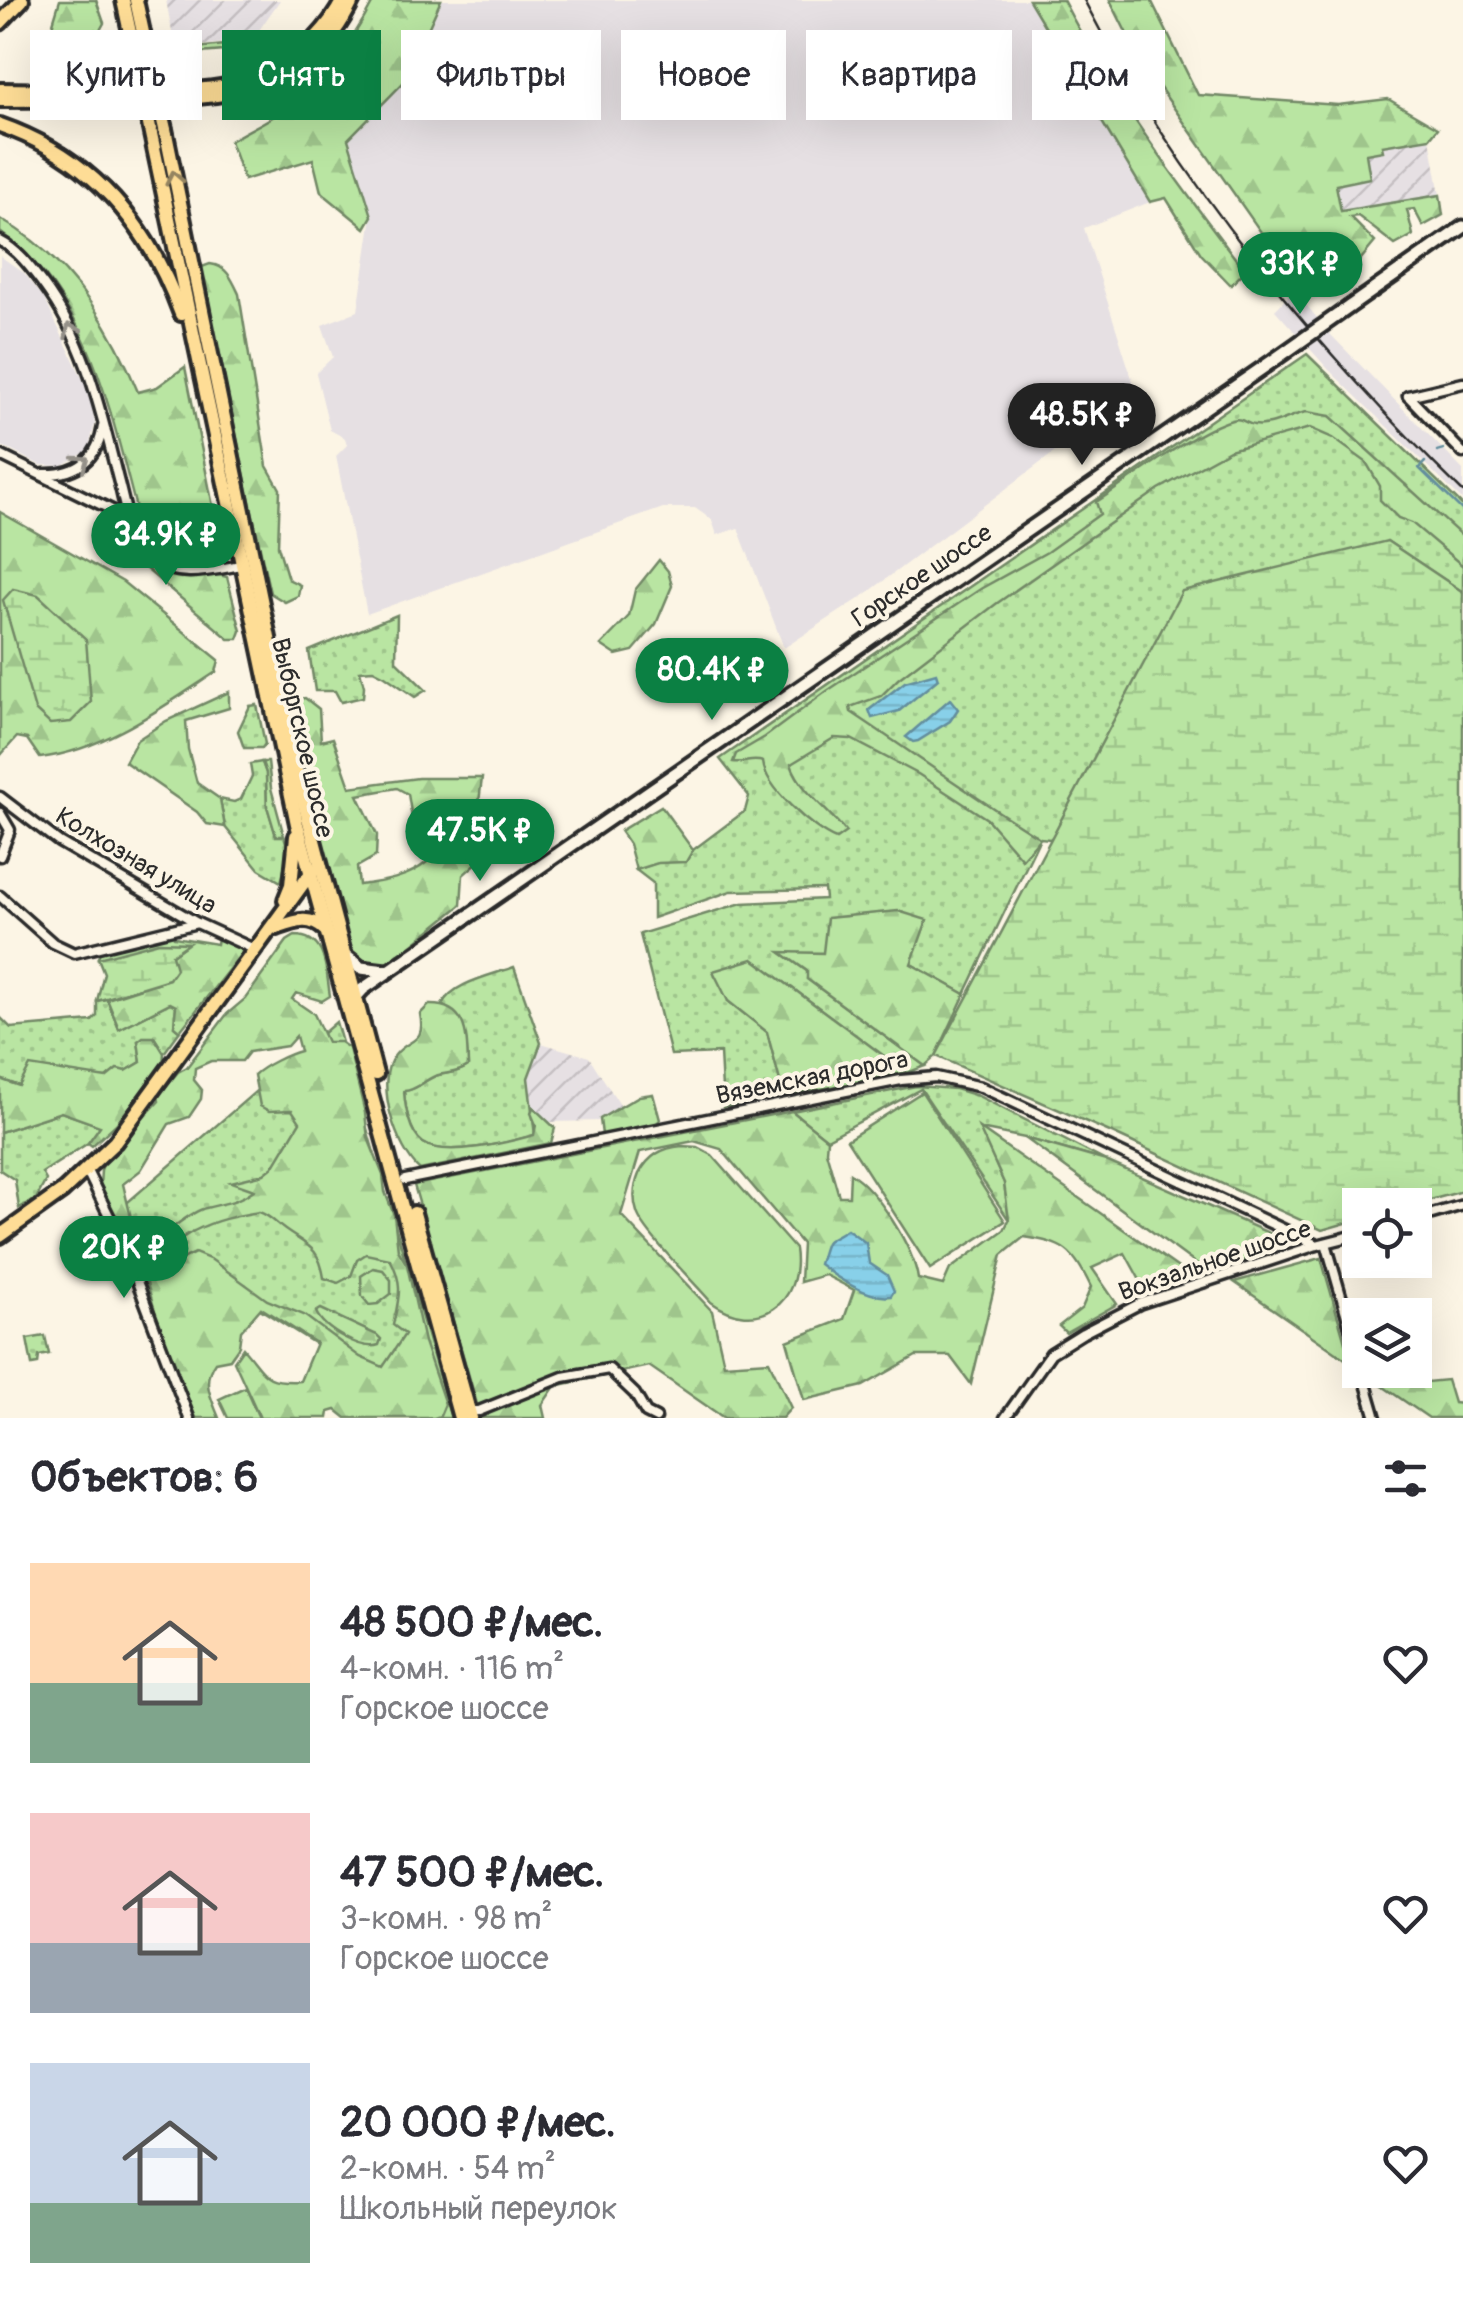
<!DOCTYPE html>
<html lang="ru">
<meta charset="utf-8">
<style>
:root{--surface:#fff;--page:#f2f2f3;--text:#2b2b33;--muted:#7c7c81;--accent:#0b8043}
body{margin:0;font-family:Pangolin,sans-serif;background:var(--page);color:var(--text);height:100vh;display:flex;flex-direction:column;font-size:38px;white-space:nowrap}
*{box-sizing:border-box;margin:0}
p{font-size:32px;color:var(--muted)}
.icon{flex:none;width:55px;height:55px;fill:none;stroke:currentColor;stroke-width:2;stroke-linecap:round;stroke-linejoin:round}
.map{position:relative;height:1418px;overflow:hidden}
.panel{display:flex;flex-direction:column;background:var(--surface);flex:1}
.panel>*{flex:none}
.guide{position:absolute;left:30px;top:30px;width:1405px;height:90px;display:flex;gap:20px}
.buttons{position:absolute;left:1342px;top:1188px;display:grid;gap:20px}
.buttons a{display:grid;place-items:center;width:90px;height:90px;border-radius:0px;background:var(--surface);box-shadow:0 10px 40px #0002;font-size:50px}
.price{position:absolute;translate:-50% -85px;padding:0 22px;border-radius:35px;background:var(--accent);color:#fff;font-size:32px;line-height:65px;filter:drop-shadow(0 2px 5px #0008)}
.price::after{content:'';position:absolute;left:50%;top:60px;width:30px;height:22px;margin-left:-15px;background:inherit;clip-path:polygon(0 0,100% 0,50% 100%)}
.price.current{background:#222;color:#fff}
ul{padding:0;list-style:none}
li{display:flex;align-items:center;gap:30px;height:250px;padding:0 30px}
li span{display:grid;place-items:center;flex:none;width:280px;height:200px;border-radius:0px;color:#555}
li>.icon{margin-inline-start:auto}
span .icon{width:120px;height:120px;fill:#fffc;stroke-width:1}
li b{font-size:42px}
h2{display:flex;justify-content:space-between;align-items:center;height:120px;padding:0 30px;font-size:42px}
.tag{padding:0 35px;border-radius:0px;background:var(--surface);box-shadow:0 10px 40px #0002;font-size:35px;line-height:90px}
.tag.current{background:var(--accent);color:#fff}
.map>svg:first-child{display:block}
</style>
<div class="map">
<svg width="1463" height="1418" viewBox="0 0 1463 1418">
<defs>
<pattern id="industrial-furrows" width="10" height="10" patternUnits="userSpaceOnUse" patternTransform="scale(2.5)"><rect width="10" height="10" fill="#e6e0e3"/><path d="M-1 1l2-2M0 10L10 0M9 11l2-2" fill="none" stroke="#c5c0c3"/></pattern>
<pattern id="green-dots" width="8" height="8" patternUnits="userSpaceOnUse" patternTransform="scale(2.5)"><rect width="8" height="8" fill="#b9e5a2"/><path d="M2 2h.1M6 6h.1" fill="none" stroke="#9fc58c" stroke-width="1.8" stroke-linecap="round"/></pattern>
<pattern id="forest-firs" width="22" height="20" patternUnits="userSpaceOnUse" patternTransform="scale(2.5)"><rect width="22" height="20" fill="#b9e5a2"/><path d="M5 1l3.5 6h-7zM16 11l3.5 6h-7z" fill="#9fc58c"/></pattern>
<pattern id="wetland-marsh" width="20" height="14" patternUnits="userSpaceOnUse" patternTransform="scale(2.5)"><rect width="20" height="14" fill="#b9e5a2"/><path d="M1 5h8M5 5V1M11 12h8M15 12V8" fill="none" stroke="#9fc58c"/></pattern>
<pattern id="water-rules" width="6" height="5" patternUnits="userSpaceOnUse" patternTransform="scale(2.5)"><rect width="6" height="5" fill="#88d0e9"/><path d="M0 2.5h6" fill="none" stroke="#76b3c8"/></pattern>
</defs>
<rect width="100%" height="100%" fill="#fcf5e5"/>
<filter id="ink" filterUnits="userSpaceOnUse"><feTurbulence type="fractalNoise" baseFrequency=".01" numOctaves="2"/><feDisplacementMap in="SourceGraphic" scale="20" xChannelSelector="R" yChannelSelector="G"/><feConvolveMatrix kernelMatrix="1 2 1 2 8 2 1 2 1" color-interpolation-filters="sRGB"/></filter>
<g filter="url(#ink)">
<g fill="#e6e0e3">
<path d="M441,0H1029L1150,202L1084,228L1136,391L862,597L784,648L738,528L717,535L712,520L695,508H663L367,614L336,456L347,445L345,438L330,430L316,373L333,357L322,325L358,311L372,216L348,139L404,82Z"/>
<path d="M0,256L24,273L44,298L85,384L91,404L95,423L88,451L60,466L40,465L0,445Z"/>
<path d="M1294,290L1331,335L1463,470V501L1329,370L1275,310Z"/>
</g>
<g fill="url(#industrial-furrows)">
<path d="M166,0H280L255,36L236,42L175,48Z"/>
<path d="M1430,138L1440,195L1341,211L1335,184L1370,177L1365,155L1382,146Z"/>
<path d="M541,1043L589,1057L622,1108L602,1121L550,1122L533,1107L528,1078Z"/>
</g>
<g fill="url(#green-dots)" stroke="#728866" stroke-width="2.5">
<path d="M1307,354L1463,506V592L1387,541L1050,839L1040,838L965,994L911,964L823,953H782L808,972L807,979L925,1066L907,1073L753,959L728,1001L767,1032L784,1096L723,1107L720,1053L671,1055L640,934L742,903L825,899L824,889L731,891L653,918V883L636,870L693,850L745,811L749,796L720,759Z"/>
<path d="M397,615L396,661L426,690L415,697L385,676L373,670L360,671L364,686L363,697L341,702L335,691H315L309,651Z"/>
<path d="M257,705L265,744L262,748H244L238,731L250,706Z"/>
<path d="M262,762L266,773L267,806L276,835L284,836L289,852L281,882L259,869L225,827L220,799L234,802L241,799L252,776L250,764Z"/>
<path d="M514,967L541,1043L528,1078L535,1135C510,1142 445,1158 423,1143C409,1133 405,1106 404,1091C417,1090 422,1081 435,1076C447,1072 457,1074 468,1066C467,1040 467,1018 442,1005C451,983 493,975 514,967Z"/>
<path d="M107,999L119,1029L170,1003L176,1006L174,1026L180,1031L164,1053L154,1037L138,1041L141,1062L126,1071L117,1069L106,1078L74,1075L19,1086L0,1079V1017L11,1028L92,1021L97,1016V1001Z"/>
<path d="M336,1022L451,1418H386L374,1381L203,1273L139,1268L114,1214Z"/>
<path d="M916,1086L955,1089L978,1096L1106,1161L1025,1138L980,1129L1004,1183L1009,1220L921,1089L827,1139L792,1111Z"/>
<path d="M61,1112L101,1126L88,1143L42,1173L46,1180L36,1199L19,1208L15,1180L0,1170V1132Z"/>
<path d="M45,1336L49,1354L39,1356L38,1364L32,1365L27,1339Z"/>
</g>
<g fill="url(#forest-firs)" stroke="#728866" stroke-width="2.5" fill-rule="evenodd">
<path d="M60,0H96L104,23L98,34L109,61L47,60L43,56Z"/>
<path d="M374,0H441L404,82L348,139L372,216L365,228L321,192L313,159L244,180L230,141C248,130 268,121 285,109C323,82 353,41 374,0Z"/>
<path d="M1029,0H1063C1113,96 1179,185 1245,271L1231,285L1201,254L1166,198L1150,202Z"/>
<path d="M1110,0H1151L1198,95L1338,105L1388,99L1438,128L1430,138L1382,146L1383,151L1366,154L1370,178L1336,185L1341,211L1440,195L1443,215L1423,226L1414,209L1407,210L1413,235L1395,245L1358,216L1350,217L1375,242L1356,265L1305,295L1139,58Z"/>
<path d="M275,40L274,45L262,48L174,55L176,50Z"/>
<path d="M0,219C67,256 110,323 138,392L157,387L185,367L223,556C187,565 171,563 144,537C113,430 97,302 0,232Z"/>
<path d="M210,264C227,266 232,279 239,294L267,466L280,489L278,546L288,579L300,585L298,596L285,602L270,593C245,485 226,375 199,268Z"/>
<path d="M1307,412L1330,416L1463,537V566L1412,523L1398,518L1380,500V486L1366,462L1333,438L1310,428L1230,450L1159,489L996,604L898,679L881,696L850,707L851,712C914,754 975,798 1040,838L1022,859L987,819L918,774L851,739L834,738L791,764C800,791 829,810 846,832L836,839C813,830 765,787 763,762C752,758 745,764 733,762L736,754L765,737L827,691L982,588L1047,552L1100,514L1096,502C1132,479 1194,431 1232,420C1242,417 1245,424 1254,425C1272,428 1289,415 1307,412Z"/>
<path d="M0,512L123,582L219,660L216,672C164,706 104,751 40,758L27,739L17,737L0,756Z"/>
<path d="M659,560L668,571L672,586L656,624L633,651L616,655L601,645L629,616L635,590Z"/>
<path d="M151,566L181,578L219,575L227,577L241,631L238,639H229L144,567Z"/>
<path d="M229,692V708L186,721L188,749L197,783L220,799L225,827L207,824L197,812L125,762L137,740L166,721Z"/>
<path d="M305,698L319,709L321,741L333,738L350,787L418,778H482L479,802L502,813L488,853L463,875L461,905L387,965L374,969L352,958L347,948L303,770L297,699ZM397,788L408,794L414,830L426,852L427,862C408,878 383,882 359,885L357,867L376,856L377,835L358,795Z"/>
<path d="M262,762H268L271,788L284,836H276L267,806L266,773Z"/>
<path d="M661,806L693,850L686,862L658,863L636,870L629,844L620,831Z"/>
<path d="M898,911L927,920L911,964L965,994L936,1056L925,1066L807,979V971L780,952L823,953L827,918Z"/>
<path d="M173,930L174,937L217,944L218,937L245,949L180,1031L174,1026L176,1006L170,1003L119,1029L107,999L169,979L172,955L187,944L98,958L100,951L134,944Z"/>
<path d="M295,936C327,936 326,971 330,996L322,1001L296,993L292,999L314,1014L327,1042H340L349,1048L365,1113L368,1138L383,1175L385,1192L394,1215L398,1250L407,1265L424,1342L445,1404L440,1416L434,1418H346L336,1410L329,1412L328,1418H260L234,1361L243,1348C266,1374 262,1383 300,1381L316,1343L261,1308L241,1331L239,1346L230,1359L215,1362C201,1382 211,1397 219,1418H196C184,1388 170,1359 160,1329C151,1299 147,1274 131,1247L139,1240L158,1243L172,1239L169,1230C179,1223 195,1210 206,1208C225,1203 238,1202 254,1190L231,1182L264,1174L273,1167L300,1122L292,1110L269,1111L260,1106L254,1075C263,1066 288,1054 300,1051L296,1036L287,1046L249,1052L242,1061H211L195,1068L194,1080L202,1090L201,1099L189,1117L169,1124L141,1170L123,1184L133,1226L126,1236L100,1187L101,1170L105,1159L159,1101L158,1096L178,1072L187,1067L227,1014L245,999L287,941ZM259,1212C271,1216 275,1223 285,1230C307,1246 319,1246 324,1278L338,1283L351,1276L357,1260L366,1254L390,1259C404,1284 399,1298 393,1325L405,1334L383,1367L360,1357L304,1315L267,1300L212,1260L195,1253L172,1264L155,1263L157,1253C172,1247 181,1237 194,1231C215,1220 235,1216 259,1212Z"/>
<path d="M753,959L907,1073L784,1096L767,1032L728,1001L713,971Z"/>
<path d="M429,1005C468,1004 467,1036 468,1066C457,1074 448,1072 435,1076C423,1081 417,1090 404,1091C405,1106 409,1133 423,1143C445,1158 509,1142 534,1135L536,1125L531,1113L533,1107L555,1128L551,1143L420,1170C397,1150 373,1081 395,1055C409,1037 426,1045 420,1014Z"/>
<path d="M143,1037H154L164,1053L163,1066L116,1124L92,1146L88,1143L100,1126L61,1112L0,1132V1079L19,1086L30,1066L106,1078L117,1069L126,1071L141,1062L138,1041Z"/>
<path d="M653,1094L660,1120L655,1125L602,1135L600,1119L639,1096Z"/>
<path d="M792,1111L827,1139L826,1151L839,1196H849L850,1173C877,1189 914,1249 918,1279L943,1285L950,1269L1004,1230L1009,1220L1004,1183L979,1128L1190,1276L1146,1291L1125,1253L1092,1268L1117,1304L1066,1333L1059,1326L1082,1308L1091,1287C1073,1250 1065,1243 1024,1237L1002,1255L971,1384L950,1356H916L863,1386L804,1400L787,1341L844,1319L854,1290L825,1275L800,1282L802,1244L721,1149L694,1141L640,1152L621,1215L712,1311L724,1364L769,1361L791,1408L782,1418H724L649,1366L555,1386L542,1405L545,1418H481L414,1185Z"/>
<path d="M1025,1138L1106,1161L1280,1238L1272,1248L1211,1275Z"/>
<path d="M1321,1258L1351,1363L1234,1282Z"/>
<path d="M373,1268L383,1270L391,1280V1294L378,1304L369,1305L362,1296L361,1276Z"/>
<path d="M321,1309L377,1335L381,1339L379,1345C362,1351 324,1330 316,1312Z"/>
<path d="M1413,1379L1416,1383L1447,1380L1454,1403L1463,1404V1418H1429L1381,1385Z"/>
</g>
<g fill="url(#wetland-marsh)" stroke="#728866" stroke-width="2.5">
<path d="M1387,541L1463,592V1191L1412,1205H1360V1219L1322,1230L1112,1133L936,1056L1182,591Z"/>
<path d="M13,589L38,595L86,639L91,702L71,722L50,724L35,710L3,600Z"/>
<path d="M159,942L189,943L172,955L176,969L169,979L97,1001L104,973L98,958Z"/>
</g>
<g fill="#b9e5a2" stroke="#728866" stroke-width="2.5">
<path d="M922,1092L1005,1221L930,1269L847,1140Z"/>
<path d="M682,1146L697,1147L712,1155L795,1249C803,1303 758,1336 711,1302C696,1284 642,1231 637,1212C633,1200 634,1186 639,1174C649,1155 662,1148 682,1146Z"/>
<path d="M245,1387L259,1418H228L219,1399Z"/>
</g>
<g fill="url(#water-rules)" stroke="#638e9d" stroke-width="2.5">
<path d="M936,673L938,679L899,711L872,718L869,710L905,682Z"/>
<path d="M950,699L958,709L950,721L918,741L913,742L906,737Z"/>
<path d="M847,1229L866,1243L869,1263L887,1275L894,1291L891,1296C870,1300 835,1277 819,1264C829,1232 822,1246 847,1229Z"/>
</g>
<g fill="none" stroke-linecap="round" stroke-linejoin="round">
<g stroke="#638e9d" stroke-width="2.5">
<path d="M1437,451L1444,449"/>
<path d="M1425,462L1419,468L1463,511"/>
</g>
<g stroke="#2b2b2b" stroke-width="15">
<g id="street">
<path d="M0,241C18,250 31,268 43,284C87,343 101,413 119,483C126,509 130,542 152,560C177,580 212,570 241,565"/>
<path d="M1408,396L1463,453"/>
<path d="M1408,396L1463,383"/>
<path d="M0,455L116,512L127,522"/>
<path d="M44,474C77,475 98,459 103,426"/>
<path d="M0,797L59,842L197,923L256,950"/>
<path d="M0,813L10,830L0,856"/>
<path d="M0,896L53,943L74,953L197,923"/>
<path d="M87,1171L122,1242L189,1418"/>
<path d="M405,1180L901,1080L936,1077L981,1087L1317,1245"/>
<path d="M1415,1219L1463,1205"/>
<path d="M1326,1243L1360,1362"/>
<path d="M1362,1370L1376,1418"/>
<path d="M470,1411H479L563,1377L609,1369L635,1394L646,1413L656,1418"/>
<path d="M1005,1418L1051,1353L1083,1333L1139,1304L1317,1245L1360,1234"/>
</g>
</g>
<g stroke="#2b2b2b" stroke-width="19">
<g id="secondary">
<path d="M1349,307L1463,227"/>
<path d="M345,955L361,968L386,971"/>
<path d="M351,1002L363,989L1274,360"/>
</g>
</g>
<g stroke="#2b2b2b" stroke-width="20">
<g id="primary">
<path d="M123,0L137,65"/>
<path d="M136,0L150,65"/>
<path d="M0,23L22,0"/>
<path d="M0,90L74,91"/>
<path d="M189,90C253,89 313,58 343,0"/>
<path d="M0,100C43,100 87,99 130,99C224,98 306,98 353,0"/>
<path d="M0,125C92,157 149,225 181,314"/>
<path d="M150,129L297,824L460,1418"/>
<path d="M165,129L298,780L376,1074"/>
<path d="M285,900L291,885L296,836"/>
<path d="M277,928C296,921 310,915 325,930"/>
<path d="M414,1213L471,1418"/>
<path d="M0,1236L63,1191L115,1142L313,870"/>
</g>
</g>
<use href="#street" stroke="#fcf5e5" stroke-width="8"/>
<use href="#secondary" stroke="#fcf5e5" stroke-width="11"/>
<use href="#primary" stroke="#fedd96" stroke-width="12"/>
<path stroke="#2b2b2b" stroke-width="2.5" d="M1084,0C1177,180 1318,351 1463,492"/>
<g stroke="#2b2b2b" stroke-width="19" stroke-linecap="butt">
<path id="secondary-bridge" d="M1274,360L1349,307"/>
</g>
<g stroke="#2b2b2b" stroke-width="20" stroke-linecap="butt">
<g id="primary-bridge">
<path d="M137,65L150,129"/>
<path d="M150,65L165,129"/>
</g>
</g>
<use href="#secondary-bridge" stroke="#fcf5e5" stroke-width="11"/>
<use href="#primary-bridge" stroke="#fedd96" stroke-width="12"/>
</g>
<defs><path id="oneway-chevron" d="M-2-3.5L2.5 0L-2 3.5" fill="none" stroke-width="1.6" stroke-linecap="round" stroke-linejoin="round" transform="scale(2.5)"/></defs>
<use stroke="#948460" href="#oneway-chevron" transform="translate(174 178) rotate(-101)"/>
<g stroke="#949088">
<use href="#oneway-chevron" transform="translate(71 330) rotate(-116)"/>
<use href="#oneway-chevron" transform="translate(82 462) rotate(-36)"/>
</g>
</g>
<g text-anchor="middle" dominant-baseline="central" stroke-width="8" stroke-linejoin="round" paint-order="stroke">
<g font-size="25" fill="#2b2b2b" stroke="#fcf5e5">
<text transform="translate(922 576) rotate(-34)">Горское шоссе</text>
<text transform="translate(302 738) rotate(77)">Выборгское шоссе</text>
<text transform="translate(136 861) rotate(31)">Колхозная улица</text>
<text transform="translate(812 1078) rotate(-11)">Вяземская дорога</text>
<text transform="translate(1215 1261) rotate(-19)">Вокзальное шоссе</text>
</g>
</g>
</svg>
<div class="buttons">
<a><svg class="icon" aria-label="locate" viewBox="0 0 24 24"><circle cx="12" cy="12" r="6"/><path d="M12 2v4M12 18v4M2 12h4M18 12h4"/></svg></a>
<a><svg class="icon" aria-label="layers" viewBox="0 0 24 24"><path d="M12 4l9 5-9 5-9-5zM3 14l9 5 9-5"/></svg></a>
</div>
<b class="price" style="left:1300px;top:317px">33K ₽</b>
<b class="price current" style="left:1082px;top:468px">48.5K ₽</b>
<b class="price" style="left:166px;top:588px">34.9K ₽</b>
<b class="price" style="left:712px;top:723px">80.4K ₽</b>
<b class="price" style="left:480px;top:884px">47.5K ₽</b>
<b class="price" style="left:124px;top:1301px">20K ₽</b>
<div class="guide">
<a class="tag">Купить</a>
<a class="tag current">Снять</a>
<a class="tag">Фильтры</a>
<a class="tag">Новое</a>
<a class="tag">Квартира</a>
<a class="tag">Дом</a>
</div>
</div>
<section class="panel">
<h2>Объектов: 6<svg class="icon" aria-label="filters" viewBox="0 0 24 24"><path d="M4 7h16M4 17h16"/><circle cx="9" cy="7" r="2"/><circle cx="15" cy="17" r="2"/></svg></h2>
<ul>
<li><span style="background:linear-gradient(#ffd9b3 60%,#7fa58c 0)"><svg class="icon" aria-label="home" viewBox="0 0 24 24"><path d="M3 11l9-7 9 7M6 9v11h12V9"/></svg></span><div><b>48 500 ₽/мес.</b><p>4-комн. · 116 m²</p><p>Горское шоссе</p></div><svg class="icon" aria-label="heart" viewBox="0 0 24 24"><path d="M12 20l-8-8c-3-5 5-10 8-4 3-6 11-1 8 4z"/></svg></li>
<li><span style="background:linear-gradient(#f6c9c9 65%,#9aa5b1 0)"><svg class="icon" aria-label="home" viewBox="0 0 24 24"><path d="M3 11l9-7 9 7M6 9v11h12V9"/></svg></span><div><b>47 500 ₽/мес.</b><p>3-комн. · 98 m²</p><p>Горское шоссе</p></div><svg class="icon" aria-label="heart" viewBox="0 0 24 24"><path d="M12 20l-8-8c-3-5 5-10 8-4 3-6 11-1 8 4z"/></svg></li>
<li><span style="background:linear-gradient(#c9d6e8 70%,#7fa58c 0)"><svg class="icon" aria-label="home" viewBox="0 0 24 24"><path d="M3 11l9-7 9 7M6 9v11h12V9"/></svg></span><div><b>20 000 ₽/мес.</b><p>2-комн. · 54 m²</p><p>Школьный переулок</p></div><svg class="icon" aria-label="heart" viewBox="0 0 24 24"><path d="M12 20l-8-8c-3-5 5-10 8-4 3-6 11-1 8 4z"/></svg></li>
</ul>
</section>
